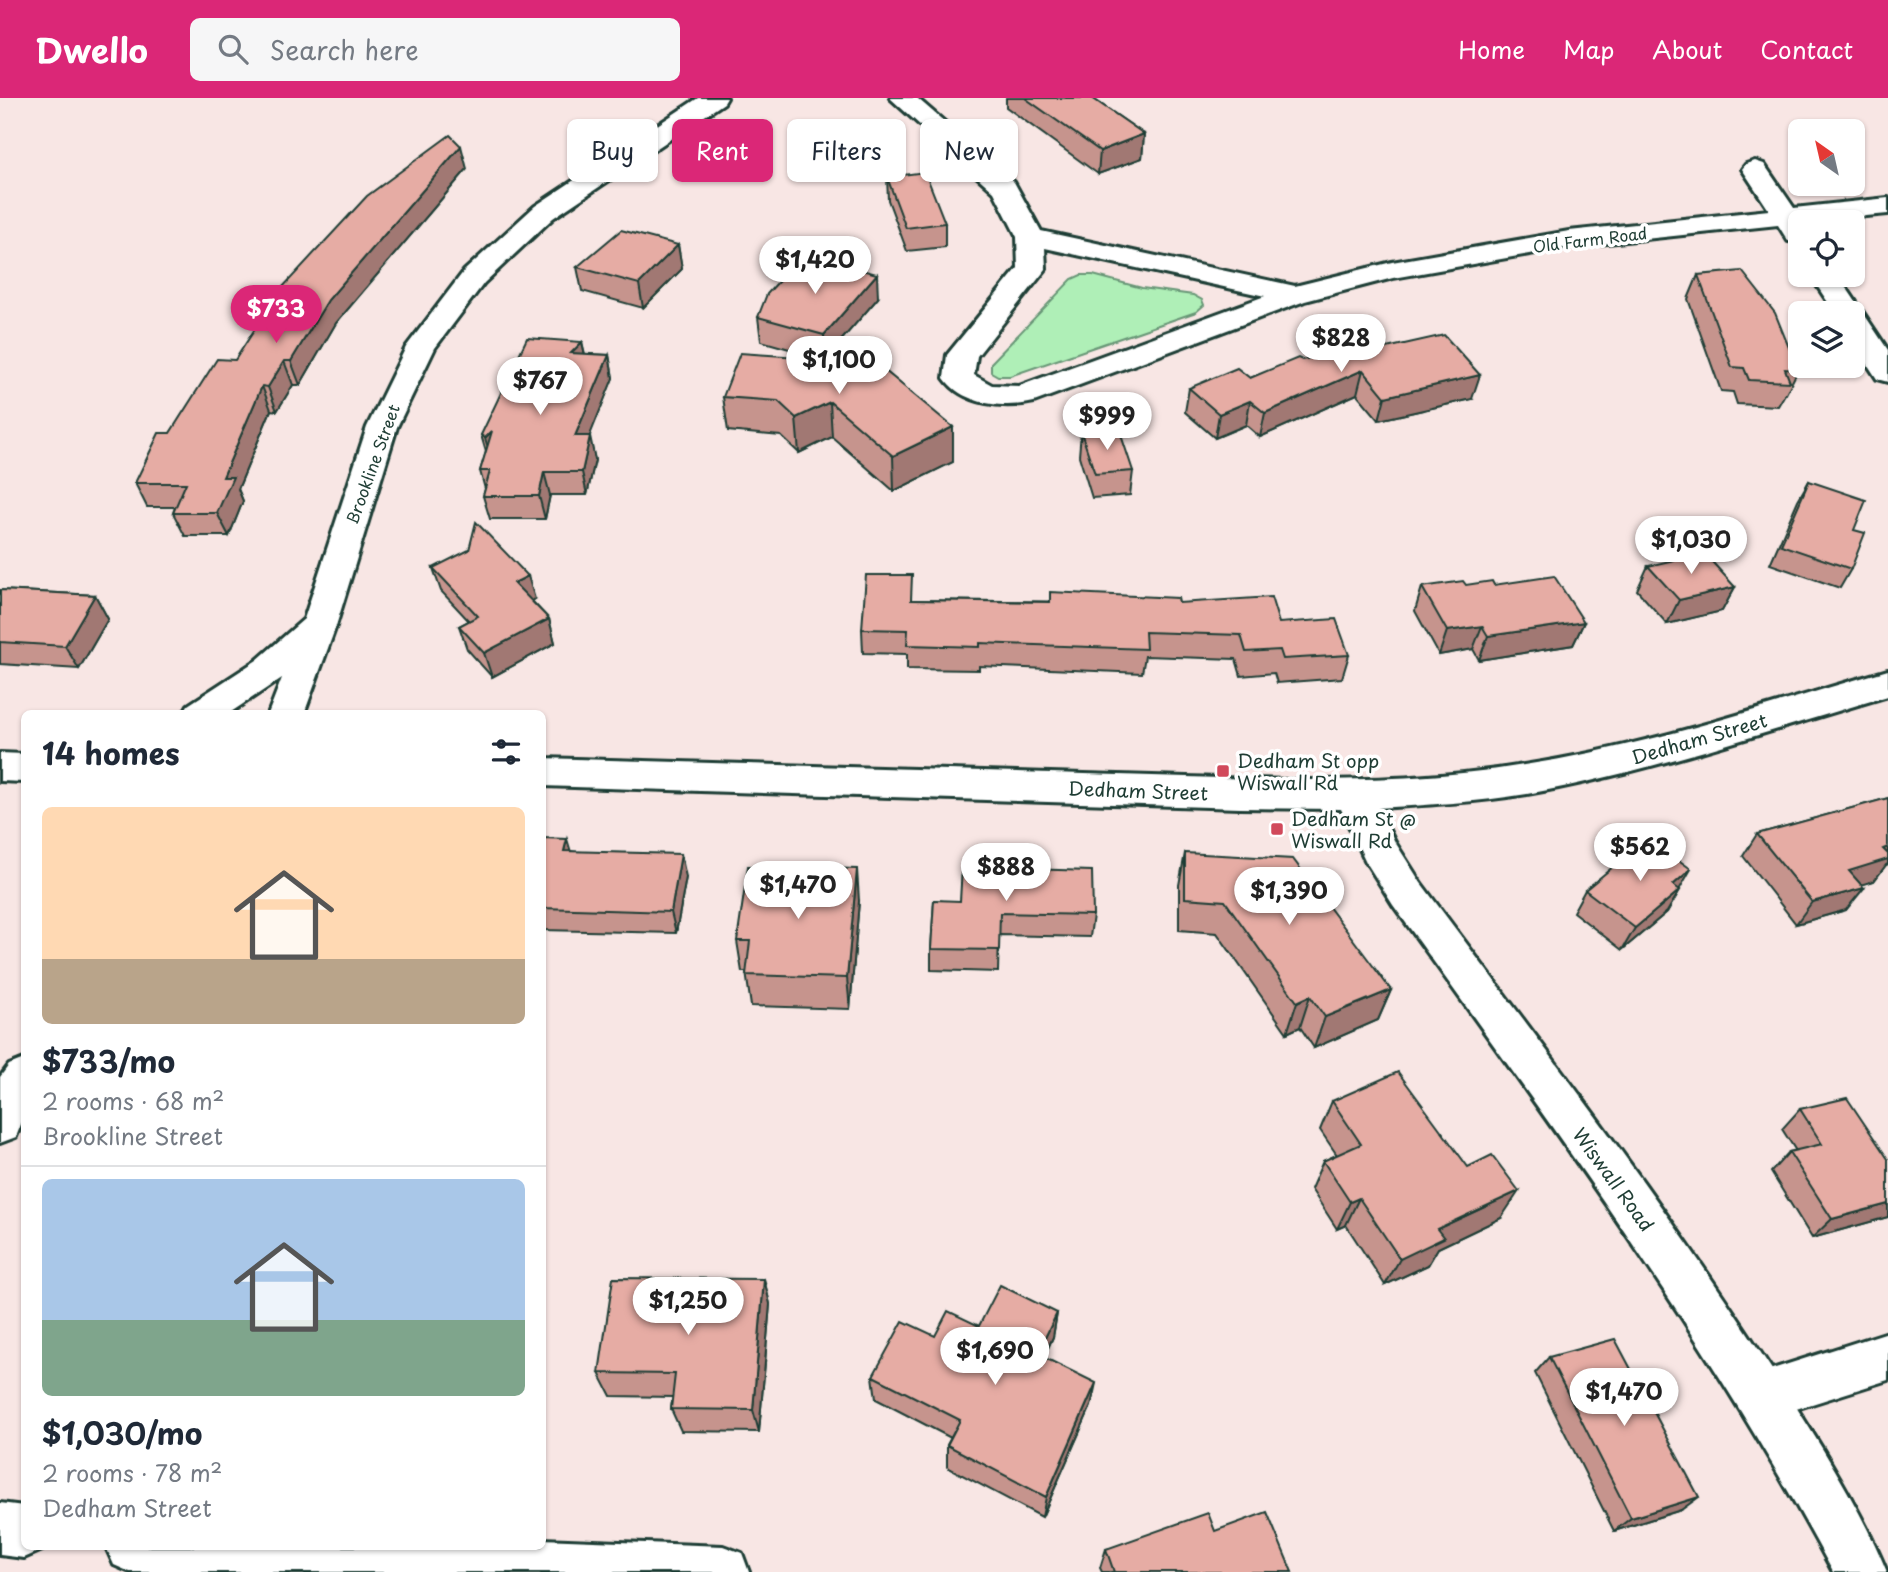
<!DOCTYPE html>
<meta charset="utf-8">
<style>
:root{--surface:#fff;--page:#f6f6f7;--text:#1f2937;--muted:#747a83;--line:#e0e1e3;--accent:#db2777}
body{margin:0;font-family:"Playpen Sans",sans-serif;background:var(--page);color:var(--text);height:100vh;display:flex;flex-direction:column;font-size:26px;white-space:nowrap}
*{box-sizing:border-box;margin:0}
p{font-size:23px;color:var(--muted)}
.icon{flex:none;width:38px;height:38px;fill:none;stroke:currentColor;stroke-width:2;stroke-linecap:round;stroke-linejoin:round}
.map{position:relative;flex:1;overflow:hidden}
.sheet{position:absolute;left:21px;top:612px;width:525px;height:840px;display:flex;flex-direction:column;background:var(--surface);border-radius:10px;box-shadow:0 2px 5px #0004}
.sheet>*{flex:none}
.banner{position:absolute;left:567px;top:21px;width:665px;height:63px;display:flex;gap:14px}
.needle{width:46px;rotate:326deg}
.controls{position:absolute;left:1788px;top:21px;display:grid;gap:14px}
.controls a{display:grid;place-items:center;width:77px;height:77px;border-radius:10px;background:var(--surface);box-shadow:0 2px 5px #0004;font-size:35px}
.price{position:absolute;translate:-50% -60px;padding:0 16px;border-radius:24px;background:#fff;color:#222;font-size:23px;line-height:46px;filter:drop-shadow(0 2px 4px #0008)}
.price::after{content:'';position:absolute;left:50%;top:42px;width:21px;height:16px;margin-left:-10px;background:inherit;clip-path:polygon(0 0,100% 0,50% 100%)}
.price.current{background:var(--accent);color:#fff}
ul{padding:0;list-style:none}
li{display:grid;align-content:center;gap:14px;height:371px;padding:0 21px}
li+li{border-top:2px solid var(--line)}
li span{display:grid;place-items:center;height:217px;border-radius:10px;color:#555}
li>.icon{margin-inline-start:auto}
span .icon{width:126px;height:126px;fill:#fffc;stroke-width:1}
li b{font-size:30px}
h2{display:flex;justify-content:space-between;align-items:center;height:84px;padding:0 21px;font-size:30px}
.tag{padding:0 24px;border-radius:10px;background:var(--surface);box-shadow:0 2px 5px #0004;font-size:24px;line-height:63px}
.tag.current{background:var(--accent);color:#fff}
header{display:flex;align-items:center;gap:42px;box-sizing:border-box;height:98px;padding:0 35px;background:var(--accent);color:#fff}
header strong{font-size:33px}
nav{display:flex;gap:38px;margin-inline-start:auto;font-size:24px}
.search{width:490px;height:63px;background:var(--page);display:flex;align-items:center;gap:18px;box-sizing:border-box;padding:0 24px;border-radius:10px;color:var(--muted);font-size:26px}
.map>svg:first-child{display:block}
</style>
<header>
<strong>Dwello</strong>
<div class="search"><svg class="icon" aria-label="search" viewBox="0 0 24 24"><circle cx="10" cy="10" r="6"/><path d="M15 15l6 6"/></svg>Search here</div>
<nav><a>Home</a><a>Map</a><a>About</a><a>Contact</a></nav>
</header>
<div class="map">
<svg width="1888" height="1474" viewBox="0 0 1888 1474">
<rect width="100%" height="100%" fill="#f8e6e4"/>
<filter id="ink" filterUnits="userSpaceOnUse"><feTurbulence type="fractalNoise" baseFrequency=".0143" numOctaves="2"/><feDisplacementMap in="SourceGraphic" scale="14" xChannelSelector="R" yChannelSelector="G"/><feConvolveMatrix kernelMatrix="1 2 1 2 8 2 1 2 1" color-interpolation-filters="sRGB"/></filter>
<g filter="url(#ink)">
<path fill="#afefb7" stroke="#679676" stroke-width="2" d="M1081,177H1093L1142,190L1193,197L1202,202L1204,207L1196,214L1010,278H998L991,274V265L1072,181Z"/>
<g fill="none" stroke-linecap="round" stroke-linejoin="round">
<g stroke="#1f3d34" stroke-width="6">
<g id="street">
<path d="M890,0H917L1014,84L1041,133L1295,188L1392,164L1569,133L1769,112L1742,71L1746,66L1755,63L1764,66L1794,110L1888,100V116L1801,124V144L1788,143L1778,127L1569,149L1393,180L1305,203L1034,304C1004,311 963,307 944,280L947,257L1018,170L1017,139L994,94ZM1045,150L1265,198L1019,288L992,287L974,277L977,258L1046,171Z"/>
<path d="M1810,177H1838L1888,252V284L1877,281L1853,244V215H1835Z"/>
<path d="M24,961V1019L16,1039L0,1045V979L9,967Z"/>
<path d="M1888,1234V1282L1761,1322L1744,1314L1736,1297L1744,1280Z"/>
<path d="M0,1405L24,1408V1449H44L42,1452L24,1460L0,1457Z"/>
<path d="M542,1441L723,1448L742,1455L749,1474H130L114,1467L106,1449H542Z"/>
</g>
</g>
<g stroke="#1f3d34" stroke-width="6">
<g id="secondary">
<path d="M698,0H727L724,5L553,120L484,185L435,250L397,329L336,528L304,616H268L282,580L228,616H183L188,607L257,562L304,521L367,329L406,249L464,173L535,108Z"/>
<path d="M1888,572V598C1768,633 1650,674 1527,696C1478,704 1428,707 1378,710L1395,744L1421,785C1533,935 1648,1083 1751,1240C1798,1311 1855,1396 1887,1474H1833C1707,1238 1549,1024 1393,807L1366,764L1341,711L1240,710L542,688V660L1287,682C1366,682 1446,680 1524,667C1648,648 1768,607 1888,572Z"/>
<path d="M0,655L24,656V684L0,683Z"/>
</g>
</g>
<use href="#street" fill="#fff" fill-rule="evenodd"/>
<use href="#secondary" fill="#fff" fill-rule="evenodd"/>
</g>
<g fill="#c6948d" stroke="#1f3d34" stroke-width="2">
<path d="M1006,0H1092L1144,36L1142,60L1098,76L1006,9Z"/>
<path d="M467,71L336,225L300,287H293L277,313L271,312L238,391L243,403L229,438H185L173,415L175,409H147L135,385L170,335L235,262Z"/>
<path d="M887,79L945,125V149L907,153L888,102Z"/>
<path d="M678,147L682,171L643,210L582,193L577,169Z"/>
<path d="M1698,177L1798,272L1786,296H1785L1778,308L1737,306L1733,294L1721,293L1688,201Z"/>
<path d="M878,200L825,261L761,243L758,219Z"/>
<path d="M582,244L585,256L609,257L613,280L589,338L595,362L587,397H550L545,421H490L483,398L485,391L480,373L486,354L481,337Z"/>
<path d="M1382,251L1472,301L1379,322L1357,296L1260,339L1246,327L1215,340L1185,314L1189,290L1250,280L1302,262Z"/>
<path d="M875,276L953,329V364L894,393L832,339L799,355L781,338L728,333L723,299Z"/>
<path d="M1081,334L1133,373L1130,397L1092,400L1079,358Z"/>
<path d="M1809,383L1854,432L1851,471L1840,490L1770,466L1798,402Z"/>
<path d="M1648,468L1735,489L1722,513L1667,526L1637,492Z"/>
<path d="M433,470L535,501L532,503L549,521L555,545L492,579L467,551L459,528L469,523L441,493Z"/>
<path d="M1466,487H1494L1584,524L1573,547L1479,562L1473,551L1439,557L1415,513L1422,489Z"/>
<path d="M0,492L95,497L108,521L79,571L0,566Z"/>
<path d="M913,502L1179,505L1279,525L1349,557L1342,580L1277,585L1274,575L1241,578L1236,561L1145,558L1142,575L979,568V572L907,571V556L863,555L862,531Z"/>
<path d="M1888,700V766L1886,767L1874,783L1861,787L1846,812L1796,826L1743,758L1757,736Z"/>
<path d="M542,740L571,753L686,779L676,835L542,832Z"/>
<path d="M1185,755L1391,892L1378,922L1314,950L1300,929L1287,935L1217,835L1179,832V787Z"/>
<path d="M1679,791L1680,792L1667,814L1622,852L1573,814L1585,792Z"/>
<path d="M934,802L1093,817L1090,839L999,837L998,874L931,872V851Z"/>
<path d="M859,803L850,911L751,908L746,874H742L737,843Z"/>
<path d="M1332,1003L1501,1120L1438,1150L1428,1167L1385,1187L1346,1127L1337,1131L1311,1091L1323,1063L1337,1057L1320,1032Z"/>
<path d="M1800,1011L1888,1119L1812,1140L1771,1074L1789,1054L1796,1053L1782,1031Z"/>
<path d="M764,1181L770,1206L759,1334L681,1333L671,1311L673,1299L611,1298L599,1275Z"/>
<path d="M1057,1215L1053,1239L1044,1259L1091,1308L1042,1419L947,1369V1347L951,1340L876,1301L873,1278L979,1228Z"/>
<path d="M1549,1259L1681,1412L1614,1433L1535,1275Z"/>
<path d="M1215,1433L1292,1474H1102L1100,1470L1106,1451Z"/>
</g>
<g fill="#a17873" stroke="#1f3d34" stroke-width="2">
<path d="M1144,36L1142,60L1098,76L1100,53Z"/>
<path d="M461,48L467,71L336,225L300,287L291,263L328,202Z"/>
<path d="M678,147L682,171L643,210L639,186Z"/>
<path d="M877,176L878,200L825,261L824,237Z"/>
<path d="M582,244L587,267L571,255Z"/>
<path d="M609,257L613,280L580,362L575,338Z"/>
<path d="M284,263L293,287L277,313L268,289Z"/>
<path d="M1363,272L1357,296L1260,339L1265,315Z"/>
<path d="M1480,277L1472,301L1379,322L1385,299Z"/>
<path d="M262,288L271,312L238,391L243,403L229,438L217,415L223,379Z"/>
<path d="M1250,303L1246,327L1215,340L1219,316Z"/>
<path d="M830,304L832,339L799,355L796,320Z"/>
<path d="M953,329V364L894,393L893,358Z"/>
<path d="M492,333V363L485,340Z"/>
<path d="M590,338L595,362L587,397L582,374Z"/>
<path d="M544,374L550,397L545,421L539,398Z"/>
<path d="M528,478L535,501L521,509L514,485Z"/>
<path d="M1735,489L1722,513L1667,526L1679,502Z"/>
<path d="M95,497L108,521L79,571L65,548Z"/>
<path d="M549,521L555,545L492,579L484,555Z"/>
<path d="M1584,524L1573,547L1479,562L1488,538Z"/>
<path d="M1482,528L1473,551L1439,557L1447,533Z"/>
<path d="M567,741L574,764L564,753Z"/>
<path d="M1888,749V766L1886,767L1874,783L1833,795L1849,773L1883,751Z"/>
<path d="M681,756L686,779L676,835L671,814Z"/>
<path d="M857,771L859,803L850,911L847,880Z"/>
<path d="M1691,771L1678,794L1673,787Z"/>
<path d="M1864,790L1846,812L1796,826L1812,804Z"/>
<path d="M1680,792L1667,814L1622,852L1635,830Z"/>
<path d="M1391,892L1378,922L1314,950L1325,919Z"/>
<path d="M1310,898L1300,929L1287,935L1297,904Z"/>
<path d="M1519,1093L1501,1120L1438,1150L1428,1167L1385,1187L1400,1161L1437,1131Z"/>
<path d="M1359,1100L1346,1127L1337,1131L1350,1104Z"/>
<path d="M1888,1106V1119L1812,1140L1832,1121Z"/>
<path d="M764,1181L770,1206L759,1334L753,1312Z"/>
<path d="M1057,1215L1053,1239L1034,1280L1037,1256Z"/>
<path d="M1096,1285L1091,1308L1042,1419L1046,1399Z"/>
<path d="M1699,1399L1681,1412L1614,1433L1631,1420Z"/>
</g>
<g fill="#e6aca4" stroke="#1f3d34" stroke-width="2">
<path d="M1025,0H1092L1144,36L1100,53Z"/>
<path d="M450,37L461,48L328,202L291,263H284L268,289L262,288L223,379H233L217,415H173L186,385H135L159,335H170L217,261L235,262L280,192L367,98Z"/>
<path d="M925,74L945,125L906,130L887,79Z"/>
<path d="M621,132L678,147L639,186L577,169Z"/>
<path d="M816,160L877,176L824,237L758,219L767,196L788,173L801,177Z"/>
<path d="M1742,173L1775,215L1798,272L1785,271L1790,284L1749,282L1744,270L1732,269L1698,177Z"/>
<path d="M1444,237L1480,277L1385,299L1363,272L1265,315L1250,303L1219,316L1189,290L1237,270L1250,280L1298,260L1302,262L1380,245L1382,251Z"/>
<path d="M527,240L582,244L571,255L609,257L575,338H590L582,374H544L539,398H483L490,373H480L492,333L485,340L481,337Z"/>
<path d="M740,255L859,263L875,276L884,272L953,329L893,358L830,304L796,320L778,303L723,299Z"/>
<path d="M1119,331L1133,373L1095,376L1081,334Z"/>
<path d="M1809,383L1866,402L1854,432L1865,435L1851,471L1781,447Z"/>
<path d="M476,424L528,478L514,485L549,521L484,555L459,528L478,518L433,470L469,452Z"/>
<path d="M1704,455L1735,489L1679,502L1648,468Z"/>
<path d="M866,477H912L911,502L1050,504V494L1178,500L1179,505L1271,499L1279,525L1336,521L1349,557L1283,561L1280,552L1246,554L1241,537L1145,534L1146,551L980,545V549L907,547L908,532L862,531Z"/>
<path d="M1554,478L1584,524L1488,538L1482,528L1447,533L1422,489L1463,483L1466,487L1492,483L1494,487Z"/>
<path d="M0,492L95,497L65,548L0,544Z"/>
<path d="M1888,700V749L1883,751L1888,756V761L1849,773L1864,790L1812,804L1757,736Z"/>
<path d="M542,740L567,741L564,753L681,756L671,814L542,810Z"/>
<path d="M1648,740L1691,771L1673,787L1680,792L1635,830L1585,792Z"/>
<path d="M1185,755L1293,761L1391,892L1325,919L1310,898L1297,904L1225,803L1185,800Z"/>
<path d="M748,768L857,771L847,880L746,877L750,843H737Z"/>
<path d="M962,769L1092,773L1093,817L1000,815L999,852L931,851L934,802L960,803Z"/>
<path d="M1398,974L1468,1069L1492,1057L1519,1093L1437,1131L1444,1140L1400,1161L1359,1100L1350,1104L1323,1063L1361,1046L1332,1003Z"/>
<path d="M1847,1000L1888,1061V1106L1832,1121L1789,1054L1822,1046L1800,1011Z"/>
<path d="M613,1180L764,1181L753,1312L671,1311L675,1276L599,1275Z"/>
<path d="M1000,1187L1057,1215L1037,1256L1096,1285L1046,1399L947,1347L960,1322L873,1278L903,1223L935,1238L948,1213L979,1228Z"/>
<path d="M1615,1241L1699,1399L1631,1420L1549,1259Z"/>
<path d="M1267,1414L1292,1474H1114L1106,1451L1208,1415L1215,1433Z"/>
</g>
</g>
<g fill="#d1495b" stroke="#fff" stroke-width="2.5">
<rect x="1216" y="666" width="14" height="14" rx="3.5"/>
<rect x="1270" y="724" width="14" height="14" rx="3.5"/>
</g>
<g text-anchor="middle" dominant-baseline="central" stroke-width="7" stroke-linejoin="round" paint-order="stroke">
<g font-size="16" fill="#1f3d34" stroke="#fff">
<text transform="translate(1590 141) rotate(-7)">Old Farm Road</text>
<text transform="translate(372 366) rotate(-70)">Brookline Street</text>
</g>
<g font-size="19" fill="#1f3d34" stroke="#fff">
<text transform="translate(1699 640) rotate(-16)">Dedham Street</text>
<text transform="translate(1138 692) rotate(2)">Dedham Street</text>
<text transform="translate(1614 1081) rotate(54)">Wiswall Road</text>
</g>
<g font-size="19" fill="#1f3d34" stroke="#fff" text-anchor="start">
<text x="1237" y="662">Dedham St opp<tspan x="1237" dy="22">Wiswall Rd</tspan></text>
<text x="1291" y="720">Dedham St @<tspan x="1291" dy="22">Wiswall Rd</tspan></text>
</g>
</g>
</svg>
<div class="controls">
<a><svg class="needle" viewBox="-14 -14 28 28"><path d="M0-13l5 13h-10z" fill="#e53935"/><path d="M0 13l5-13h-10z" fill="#747a83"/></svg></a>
<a><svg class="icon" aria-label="locate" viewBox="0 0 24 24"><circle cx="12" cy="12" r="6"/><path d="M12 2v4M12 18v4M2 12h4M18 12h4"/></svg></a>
<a><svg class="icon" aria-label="layers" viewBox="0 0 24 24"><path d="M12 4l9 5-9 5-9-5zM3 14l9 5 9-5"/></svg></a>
</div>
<b class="price" style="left:815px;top:198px">$1,420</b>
<b class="price current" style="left:276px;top:247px">$733</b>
<b class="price" style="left:1341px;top:276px">$828</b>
<b class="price" style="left:839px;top:298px">$1,100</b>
<b class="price" style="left:540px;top:319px">$767</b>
<b class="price" style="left:1107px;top:354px">$999</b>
<b class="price" style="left:1691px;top:478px">$1,030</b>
<b class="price" style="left:1640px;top:785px">$562</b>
<b class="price" style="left:1006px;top:805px">$888</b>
<b class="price" style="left:798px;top:823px">$1,470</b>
<b class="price" style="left:1289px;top:829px">$1,390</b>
<b class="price" style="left:688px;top:1239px">$1,250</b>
<b class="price" style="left:995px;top:1289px">$1,690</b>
<b class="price" style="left:1624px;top:1330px">$1,470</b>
<div class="banner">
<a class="tag">Buy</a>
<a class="tag current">Rent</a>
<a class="tag">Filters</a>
<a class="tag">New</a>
</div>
<section class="sheet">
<h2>14 homes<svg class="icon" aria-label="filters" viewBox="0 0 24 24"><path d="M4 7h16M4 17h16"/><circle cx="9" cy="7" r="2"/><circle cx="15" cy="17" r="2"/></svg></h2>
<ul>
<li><span style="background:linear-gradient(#ffd9b3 70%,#b9a48a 0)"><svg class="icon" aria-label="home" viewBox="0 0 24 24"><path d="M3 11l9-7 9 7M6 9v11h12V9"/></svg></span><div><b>$733/mo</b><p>2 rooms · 68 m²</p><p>Brookline Street</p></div></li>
<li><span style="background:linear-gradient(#a9c7e8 65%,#7fa58c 0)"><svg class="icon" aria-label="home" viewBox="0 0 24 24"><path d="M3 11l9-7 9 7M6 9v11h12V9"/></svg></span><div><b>$1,030/mo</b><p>2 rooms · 78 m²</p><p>Dedham Street</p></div></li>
</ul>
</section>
</div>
